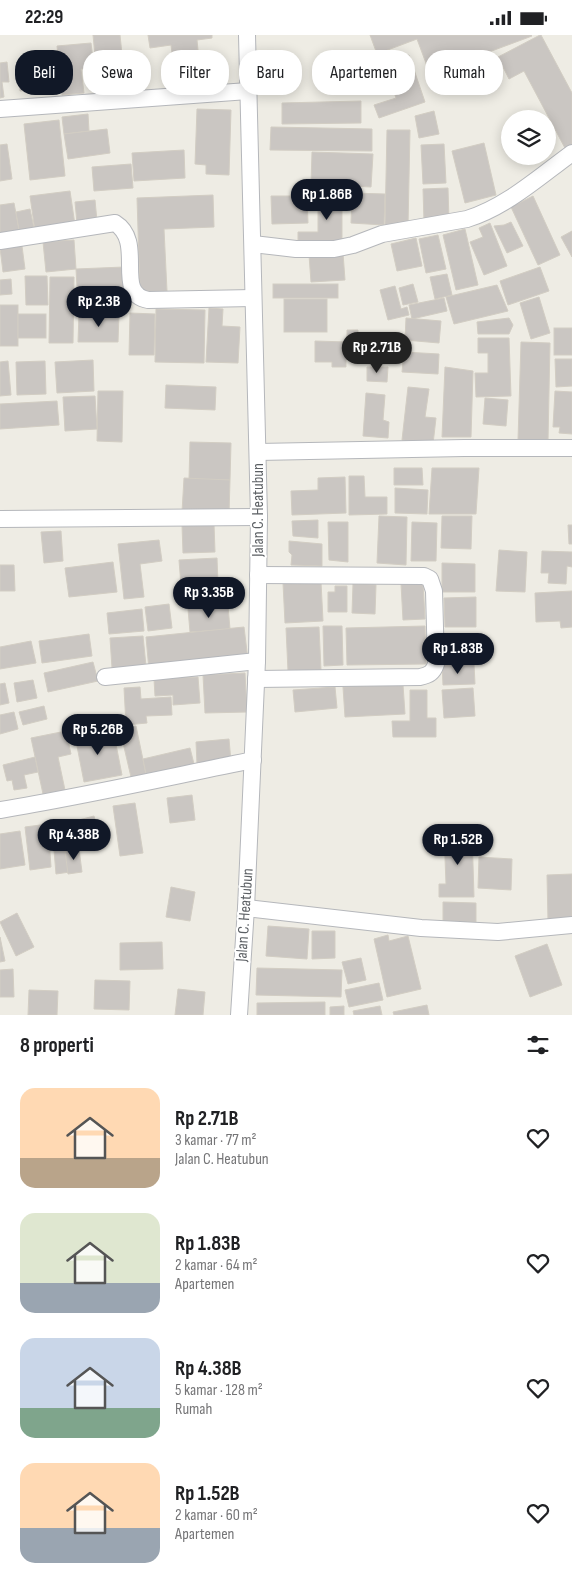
<!DOCTYPE html>
<html lang="id">
<meta charset="utf-8">
<style>
:root{--surface:#fff;--page:#f6f6f6;--text:#202124;--muted:#757577;--accent:#111827}
body{margin:0;font-family:"Sofia Sans Condensed",sans-serif;background:var(--page);color:var(--text);height:100vh;display:flex;flex-direction:column;font-size:19px;white-space:nowrap}
*{box-sizing:border-box;margin:0}
p{font-size:16px;color:var(--muted)}
.icon{flex:none;width:28px;height:28px;fill:none;stroke:currentColor;stroke-width:2;stroke-linecap:round;stroke-linejoin:round}
.map{position:relative;height:980px;overflow:hidden}
.details{display:flex;flex-direction:column;background:var(--surface);flex:1}
.details>*{flex:none}
.banner{position:absolute;left:15px;top:15px;width:542px;height:45px;display:flex;gap:10px}
.tools{position:absolute;left:501px;top:75px;display:grid;gap:10px}
.tools a{display:grid;place-items:center;width:55px;height:55px;border-radius:50%;background:var(--surface);box-shadow:0 2px 12px #0003;font-size:25px}
.price{position:absolute;translate:-50% -42px;padding:0 11px;border-radius:18px;background:var(--accent);color:#fff;font-size:16px;line-height:32px;filter:drop-shadow(0 1px 2px #0008)}
.price::after{content:'';position:absolute;left:50%;top:30px;width:15px;height:11px;margin-left:-8px;background:inherit;clip-path:polygon(0 0,100% 0,50% 100%)}
.price.active{background:#222;color:#fff}
ul{padding:0;list-style:none}
li{display:flex;align-items:center;gap:15px;height:125px;padding:0 20px}
li span{display:grid;place-items:center;flex:none;width:140px;height:100px;border-radius:15px;color:#555}
li>.icon{margin-inline-start:auto}
span .icon{width:60px;height:60px;fill:#fffc;stroke-width:1}
li b{font-size:21px}
h2{display:flex;justify-content:space-between;align-items:center;height:60px;padding:0 20px;font-size:21px}
.chip{padding:0 18px;border-radius:20px;background:var(--surface);box-shadow:0 2px 12px #0003;font-size:18px;line-height:45px}
.chip.active{background:var(--accent);color:#fff}
.status{display:flex;justify-content:space-between;align-items:center;height:35px;padding:0 25px;background:var(--surface);direction:ltr}
.status svg{height:14px;fill:currentColor}
.map>svg:first-child{display:block}
</style>
<div class="status"><b>22:29</b><svg viewBox="0 0 49 12"><path d="M0 12V9h3v3zM5 12V6h3v6zM10 12V3h3v9zM15 12V0h3v12zM26 1h20v11H26zM47 4h2v5h-2z"/></svg></div>
<div class="map">
<svg width="572" height="980" viewBox="0 0 572 980">
<rect width="100%" height="100%" fill="#eeece4"/>
<g fill="#cac6c2" stroke="#d2cdc3">
<path d="M93,0H120L123,29L96,31Z"/>
<path d="M148,0H212V3L197,5L198,15L172,18L171,10L150,13Z"/>
<path d="M370,0H531L532,1L430,39L417,4L377,19Z"/>
<path d="M540,0H541L572,58V112L566,115L524,36L509,44L498,22Z"/>
<path d="M91,8L94,33L81,34L84,58L62,60L57,11Z"/>
<path d="M409,20L425,67L379,83L374,70L396,63L384,28Z"/>
<path d="M7,27L9,47H2L4,62L0,63V28Z"/>
<path d="M41,28L43,55L20,56L18,29Z"/>
<path d="M140,29L141,58L126,59V51L103,53L102,32Z"/>
<path d="M361,66V88L282,89V68Z"/>
<path d="M197,74L231,75L229,140L206,139V130L195,129Z"/>
<path d="M434,76L439,99L419,103L415,81Z"/>
<path d="M88,79L89,96L64,99L62,82Z"/>
<path d="M59,85L65,141L30,145L24,89Z"/>
<path d="M271,92L372,94V116L270,115Z"/>
<path d="M107,94L110,118L68,124L64,99Z"/>
<path d="M387,95H410L408,191H385Z"/>
<path d="M484,108L496,160L465,168L452,116Z"/>
<path d="M7,109L12,144L0,146V110Z"/>
<path d="M444,109L446,148L423,149L421,110Z"/>
<path d="M184,115L185,143L134,146L132,118Z"/>
<path d="M312,117L373,119L371,152L311,149Z"/>
<path d="M131,129L133,153L94,156L92,132Z"/>
<path d="M448,153L449,186L424,187L423,154Z"/>
<path d="M70,156L75,190L35,196L30,161Z"/>
<path d="M318,158H342V208H298V197H318Z"/>
<path d="M352,158L385,159L384,190L351,188Z"/>
<path d="M213,160L214,192L164,194L167,256L140,257L137,163Z"/>
<path d="M271,161H307L308,188L272,189Z"/>
<path d="M533,161L560,220L538,230L511,172Z"/>
<path d="M95,165L97,186L77,188L75,167Z"/>
<path d="M14,168L19,195L0,199V170Z"/>
<path d="M30,174L34,193L19,195L16,177Z"/>
<path d="M511,187L523,211L507,218L494,191L504,190Z"/>
<path d="M490,188L507,231L484,240L470,207L483,202L479,193Z"/>
<path d="M465,194L478,250L456,255L443,200Z"/>
<path d="M572,196V222L561,202Z"/>
<path d="M438,200L446,234L426,238L419,204Z"/>
<path d="M416,203L422,231L397,236L391,209Z"/>
<path d="M74,205L76,234L46,237L43,207Z"/>
<path d="M22,211L25,234L3,237L0,213Z"/>
<path d="M343,218L345,245L311,247L309,220Z"/>
<path d="M124,232L126,267L78,269L76,234Z"/>
<path d="M540,232L549,256L508,270L500,246Z"/>
<path d="M447,239L452,260L435,264L430,242Z"/>
<path d="M25,241H47L48,270H26Z"/>
<path d="M50,242H74L73,308H49Z"/>
<path d="M11,244L12,259L0,260V245Z"/>
<rect x="273" y="249" width="65" height="14"/>
<path d="M413,249L418,267L403,270L399,253Z"/>
<path d="M497,250L508,276L454,289L446,262Z"/>
<path d="M395,251L401,274L407,272L409,280L388,285L380,255Z"/>
<path d="M539,262L550,298L531,304L520,268Z"/>
<path d="M444,263L447,276L412,284L409,270Z"/>
<rect x="284" y="264" width="43" height="33"/>
<rect x="0" y="270" width="18" height="41"/>
<path d="M209,273L223,274L222,291L240,292L238,328L206,327Z"/>
<path d="M156,274L205,275L204,328L155,327Z"/>
<path d="M130,278L155,279L154,320H129Z"/>
<rect x="18" y="279" width="28" height="24"/>
<path d="M79,279H119L118,307H78Z"/>
<path d="M406,283L441,286L439,308L405,305Z"/>
<path d="M509,283L513,290L509,299H478L477,287Z"/>
<rect x="554" y="293" width="18" height="27"/>
<path d="M347,295H358V324H346V332H332V327H315V306L347,307Z"/>
<path d="M478,303H509L511,361L476,362L475,338H488V318H478Z"/>
<path d="M521,307L550,308L548,406L518,405Z"/>
<path d="M404,317L439,319L438,339L402,337Z"/>
<path d="M555,324H572V351L556,352Z"/>
<path d="M93,325L94,356L57,358L55,327Z"/>
<path d="M8,326L11,360L0,361V327Z"/>
<path d="M45,326L46,359L17,360L16,327Z"/>
<path d="M367,332H388L387,347L367,346Z"/>
<path d="M445,332L473,336L471,402H442Z"/>
<path d="M166,350L216,352L215,375L165,373Z"/>
<path d="M408,352L429,354L425,382L436,383L433,409L402,405Z"/>
<path d="M98,356H123L122,407L97,406Z"/>
<path d="M555,356L572,357V399L559,398L560,392H553Z"/>
<path d="M366,358L385,360L383,385L389,387L388,403L363,401Z"/>
<path d="M95,361L97,394L65,396L63,362Z"/>
<path d="M485,363L508,365L506,391L483,389Z"/>
<path d="M57,366L59,390L0,394V369Z"/>
<path d="M190,407L231,408L230,445L189,444Z"/>
<path d="M394,433H422L423,450H394Z"/>
<path d="M432,433H479L476,479H429Z"/>
<path d="M349,441H364L365,462H387V479L349,480Z"/>
<path d="M345,442L346,478L292,480L291,456L318,455V443Z"/>
<path d="M184,443L230,445L229,480L182,477Z"/>
<path d="M395,453L428,455L427,479L395,478Z"/>
<path d="M379,481L407,482L406,530L377,528Z"/>
<path d="M442,481H472L471,514L441,513Z"/>
<path d="M318,485V503L293,501L292,486Z"/>
<path d="M328,487H348V527L329,525Z"/>
<path d="M412,487L437,488L436,526H411Z"/>
<path d="M214,489L215,517L183,518L182,490Z"/>
<path d="M568,490H572V509H569Z"/>
<path d="M61,496L63,526L44,528L41,497Z"/>
<path d="M159,505L162,526L140,529L144,562L124,564L118,509Z"/>
<path d="M289,506L322,509V531L291,530L292,520L289,517Z"/>
<path d="M499,515L527,517L525,557L496,556Z"/>
<path d="M542,516L572,517V532L567,531L566,549L548,548L549,538H541Z"/>
<path d="M217,523L218,549L181,551L179,525Z"/>
<path d="M113,527L117,557L69,562L65,533Z"/>
<path d="M442,528L475,529V557H442Z"/>
<path d="M0,530H14L15,556H0Z"/>
<path d="M321,547L323,586L285,588L283,548Z"/>
<path d="M423,548L425,584L403,585L401,549Z"/>
<path d="M353,549L376,550L375,579L352,578Z"/>
<path d="M335,551H347V577H328V557H335Z"/>
<path d="M572,556V592L561,593L560,586L536,587L535,558Z"/>
<path d="M476,562V592H445L444,563Z"/>
<path d="M169,569L172,593L148,596L145,572Z"/>
<path d="M228,571L230,594L190,597L188,574Z"/>
<path d="M142,574L144,596L109,599L107,578Z"/>
<path d="M323,591H342L343,630L324,631Z"/>
<path d="M425,591L426,629L347,630L346,593Z"/>
<path d="M244,592L248,625L149,635L146,602Z"/>
<path d="M319,592L321,635L288,636L286,593Z"/>
<path d="M89,599L92,621L42,628L39,606Z"/>
<path d="M143,601L146,631L112,633L110,603Z"/>
<path d="M470,601V621L443,622L442,602Z"/>
<path d="M31,606L36,628L0,634V612Z"/>
<path d="M93,627L98,646L48,657L44,638Z"/>
<path d="M474,629L475,649L443,650L442,630Z"/>
<path d="M245,638L247,677L205,678L203,640Z"/>
<path d="M198,642L200,668L173,670V660L155,661L154,644Z"/>
<path d="M33,645L37,663L17,667L14,648Z"/>
<path d="M5,648L9,668L0,670V649Z"/>
<path d="M403,650L405,679L345,682L343,652Z"/>
<path d="M140,652L141,664L171,662L172,680L146,681L147,688L126,690L124,653Z"/>
<path d="M335,652L337,673L295,677L293,655Z"/>
<path d="M473,653L475,681L444,683L442,655Z"/>
<path d="M410,655H427V683H436V702H393L392,686H410Z"/>
<path d="M44,671L47,684L23,690L19,677Z"/>
<path d="M14,677L18,694L0,699V680Z"/>
<path d="M136,691L146,739L131,742L120,695Z"/>
<path d="M113,694L122,740L84,747L75,701Z"/>
<path d="M66,696L71,719L58,722L65,755L43,759L31,703Z"/>
<path d="M229,704L231,727L197,729L196,707Z"/>
<path d="M190,713L194,729L146,739L143,724Z"/>
<path d="M35,722L38,737L24,740L27,753L14,755L12,745L7,746L3,730Z"/>
<path d="M192,760L195,785L170,788L167,763Z"/>
<path d="M135,768L143,818L120,821L113,771Z"/>
<path d="M94,781L100,803L77,809L71,787Z"/>
<path d="M48,789L51,832L30,835L25,792Z"/>
<path d="M66,790L67,802L49,803L48,792Z"/>
<path d="M20,796L25,830L0,834V799Z"/>
<path d="M444,797H472L474,862H439V849H446Z"/>
<path d="M67,802L70,837L56,839L53,803Z"/>
<path d="M79,814L82,837L68,839L65,816Z"/>
<path d="M479,822L512,824L511,855L478,853Z"/>
<path d="M572,839V886H548L547,840Z"/>
<path d="M171,852L195,857L190,886L166,882Z"/>
<path d="M443,867L476,868V887L443,886Z"/>
<path d="M17,878L34,912L16,921L0,887Z"/>
<path d="M268,891L309,894L307,924L266,921Z"/>
<path d="M312,896H335V923L312,924Z"/>
<path d="M388,900L389,906L408,901L421,954L387,962L374,904Z"/>
<path d="M0,902L5,926L0,927Z"/>
<path d="M162,907L163,934L120,935V908Z"/>
<path d="M547,909L562,950L530,962L515,921Z"/>
<path d="M361,923L366,945L348,949L342,927Z"/>
<path d="M257,933L342,935L341,962L256,960Z"/>
<path d="M13,934L14,962H0V935Z"/>
<path d="M95,945L130,946L129,975L94,974Z"/>
<path d="M379,948L383,965L349,972L345,955Z"/>
<path d="M178,954L205,957L203,980H175Z"/>
<path d="M29,955L58,956L57,980H28Z"/>
<path d="M325,967V980H257V968Z"/>
<path d="M427,970L429,980H394L393,977Z"/>
<path d="M344,971V980H330V972Z"/>
<path d="M380,971L382,980H354L353,976Z"/>
</g>
<g fill="none" stroke-linecap="round" stroke-linejoin="round">
<g stroke="#b5b7bb" stroke-width="18">
<g id="minor">
<path d="M0,74L248,56"/>
<path d="M0,206L115,188C146,207 113,259 148,265L253,263"/>
<path d="M253,209L296,214H334L353,210L382,199L467,184C506,172 539,142 572,118"/>
<path d="M258,417L464,413H572"/>
<path d="M0,484L259,482"/>
<path d="M105,642L257,626"/>
<path d="M256,644L420,642C429,640 433,638 436,629L434,556L430,544L424,541L258,540"/>
<path d="M0,775C85,761 169,742 253,725"/>
<path d="M246,873L421,893L498,897L572,890"/>
<path d="M239,980L246,873L257,626L259,482L247,0"/>
</g>
</g>
<use href="#minor" stroke="#fff" stroke-width="16"/>
</g>
<g text-anchor="middle" dominant-baseline="central" stroke-width="4" stroke-linejoin="round" paint-order="stroke">
<g font-size="16" fill="#5c6064" stroke="#fff">
<text transform="translate(258 475) rotate(-90)">Jalan C. Heatubun</text>
<text transform="translate(245 880) rotate(-86)">Jalan C. Heatubun</text>
</g>
</g>
</svg>
<div class="tools">
<a><svg class="icon" aria-label="layers" viewBox="0 0 24 24"><path d="M12 4l9 5-9 5-9-5zM3 14l9 5 9-5"/></svg></a>
</div>
<b class="price" style="left:327px;top:186px">Rp 1.86B</b>
<b class="price" style="left:99px;top:293px">Rp 2.3B</b>
<b class="price active" style="left:377px;top:339px">Rp 2.71B</b>
<b class="price" style="left:209px;top:584px">Rp 3.35B</b>
<b class="price" style="left:458px;top:640px">Rp 1.83B</b>
<b class="price" style="left:98px;top:721px">Rp 5.26B</b>
<b class="price" style="left:74px;top:826px">Rp 4.38B</b>
<b class="price" style="left:458px;top:831px">Rp 1.52B</b>
<div class="banner">
<a class="chip active">Beli</a>
<a class="chip">Sewa</a>
<a class="chip">Filter</a>
<a class="chip">Baru</a>
<a class="chip">Apartemen</a>
<a class="chip">Rumah</a>
</div>
</div>
<section class="details">
<h2>8 properti<svg class="icon" aria-label="filters" viewBox="0 0 24 24"><path d="M4 7h16M4 17h16"/><circle cx="9" cy="7" r="2"/><circle cx="15" cy="17" r="2"/></svg></h2>
<ul>
<li><span style="background:linear-gradient(#ffd9b3 70%,#b9a48a 0)"><svg class="icon" aria-label="home" viewBox="0 0 24 24"><path d="M3 11l9-7 9 7M6 9v11h12V9"/></svg></span><div><b>Rp 2.71B</b><p>3 kamar · 77 m²</p><p>Jalan C. Heatubun</p></div><svg class="icon" aria-label="heart" viewBox="0 0 24 24"><path d="M12 20l-8-8c-3-5 5-10 8-4 3-6 11-1 8 4z"/></svg></li>
<li><span style="background:linear-gradient(#dfe7d0 70%,#9aa5b1 0)"><svg class="icon" aria-label="home" viewBox="0 0 24 24"><path d="M3 11l9-7 9 7M6 9v11h12V9"/></svg></span><div><b>Rp 1.83B</b><p>2 kamar · 64 m²</p><p>Apartemen</p></div><svg class="icon" aria-label="heart" viewBox="0 0 24 24"><path d="M12 20l-8-8c-3-5 5-10 8-4 3-6 11-1 8 4z"/></svg></li>
<li><span style="background:linear-gradient(#c9d6e8 70%,#7fa58c 0)"><svg class="icon" aria-label="home" viewBox="0 0 24 24"><path d="M3 11l9-7 9 7M6 9v11h12V9"/></svg></span><div><b>Rp 4.38B</b><p>5 kamar · 128 m²</p><p>Rumah</p></div><svg class="icon" aria-label="heart" viewBox="0 0 24 24"><path d="M12 20l-8-8c-3-5 5-10 8-4 3-6 11-1 8 4z"/></svg></li>
<li><span style="background:linear-gradient(#ffd9b3 65%,#9aa5b1 0)"><svg class="icon" aria-label="home" viewBox="0 0 24 24"><path d="M3 11l9-7 9 7M6 9v11h12V9"/></svg></span><div><b>Rp 1.52B</b><p>2 kamar · 60 m²</p><p>Apartemen</p></div><svg class="icon" aria-label="heart" viewBox="0 0 24 24"><path d="M12 20l-8-8c-3-5 5-10 8-4 3-6 11-1 8 4z"/></svg></li>
</ul>
</section>
